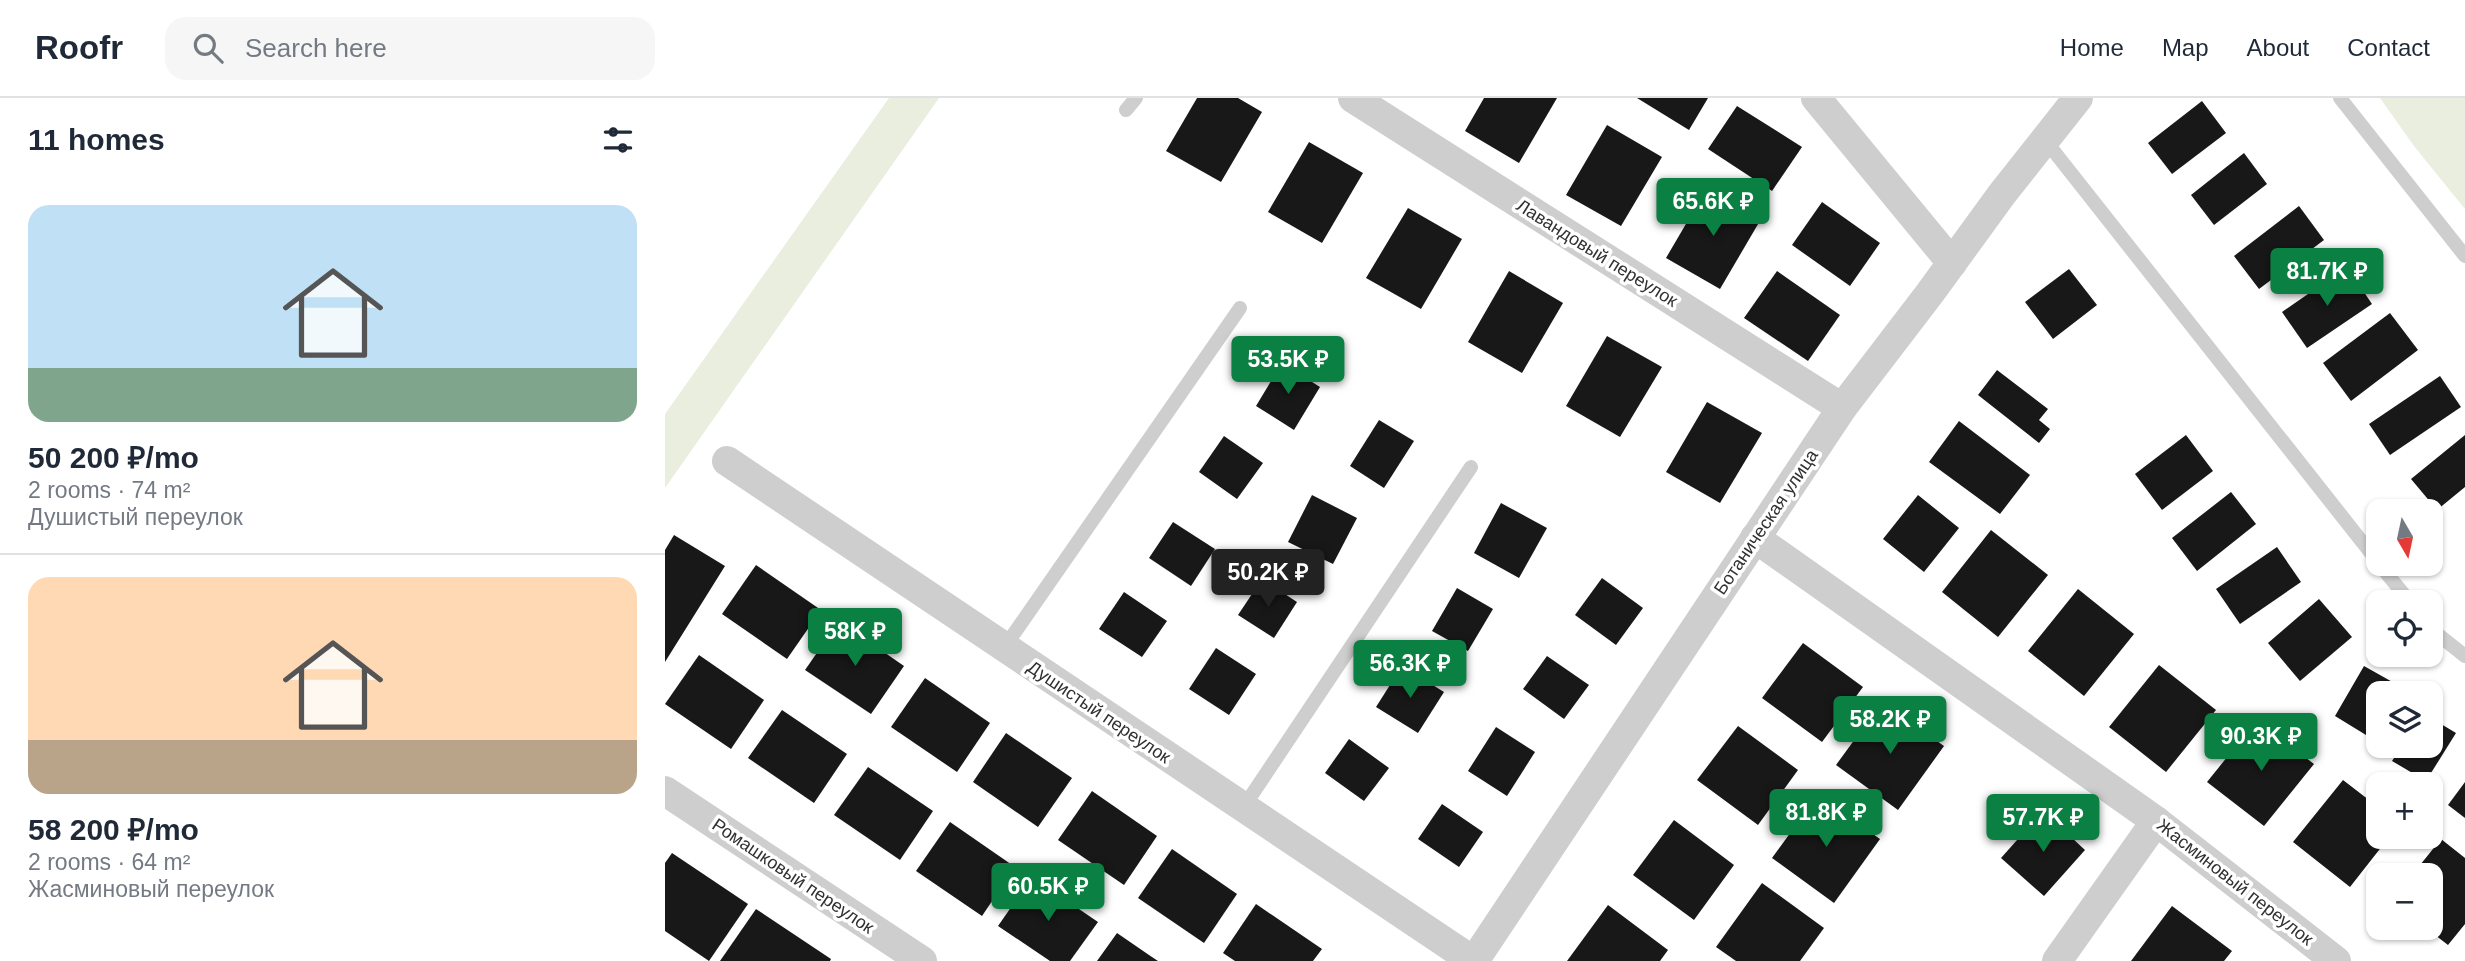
<!DOCTYPE html>
<meta charset="utf-8">
<style>
:root{--surface:#fff;--page:#f6f6f7;--text:#1f2937;--muted:#747a83;--line:#e0e1e3;--accent:#0b8043}
body{margin:0;font-family:Arial,sans-serif;background:var(--page);color:var(--text);height:100vh;display:flex;flex-direction:column;font-size:26px;white-space:nowrap}
*{box-sizing:border-box;margin:0}
p{font-size:23px;color:var(--muted)}
.icon{flex:none;width:38px;height:38px;fill:none;stroke:currentColor;stroke-width:2;stroke-linecap:round;stroke-linejoin:round}
.map{position:relative;flex:1;overflow:hidden}
.drawer{display:flex;flex-direction:column;background:var(--surface);width:665px}
.drawer>*{flex:none}
.needle{width:46px;rotate:171deg}
.fabs{position:absolute;left:1701px;top:401px;display:grid;gap:14px}
.fabs a{display:grid;place-items:center;width:77px;height:77px;border-radius:14px;background:var(--surface);box-shadow:0 2px 5px #0004;font-size:35px}
.price{position:absolute;translate:-50% -60px;padding:0 16px;border-radius:7px;background:var(--accent);color:#fff;font-size:23px;line-height:46px;filter:drop-shadow(0 2px 4px #0008)}
.price::after{content:'';position:absolute;left:50%;top:42px;width:21px;height:16px;margin-left:-10px;background:inherit;clip-path:polygon(0 0,100% 0,50% 100%)}
.price.on{background:#222;color:#fff}
ul{padding:0;list-style:none}
li{display:grid;align-content:center;gap:14px;height:371px;padding:0 28px}
li+li{border-top:2px solid var(--line)}
li span{display:grid;place-items:center;height:217px;border-radius:21px;color:#555}
li>.icon{margin-inline-start:auto}
span .icon{width:126px;height:126px;fill:#fffc;stroke-width:1}
li b{font-size:30px}
h2{display:flex;justify-content:space-between;align-items:center;height:84px;padding:0 28px;font-size:30px}
header{display:flex;align-items:center;gap:42px;box-sizing:border-box;height:98px;padding:0 35px;background:var(--surface);border-bottom:2px solid var(--line)}
header strong{font-size:33px}
nav{display:flex;gap:38px;margin-inline-start:auto;font-size:24px}
.search{width:490px;height:63px;background:var(--page);display:flex;align-items:center;gap:18px;box-sizing:border-box;padding:0 24px;border-radius:21px;color:var(--muted);font-size:26px}
main{display:flex;flex:1;min-height:0}
.map>svg:first-child{display:block}
</style>
<header>
<strong>Roofr</strong>
<div class="search"><svg class="icon" aria-label="search" viewBox="0 0 24 24"><circle cx="10" cy="10" r="6"/><path d="M15 15l6 6"/></svg>Search here</div>
<nav><a>Home</a><a>Map</a><a>About</a><a>Contact</a></nav>
</header>
<main>
<section class="drawer">
<h2>11 homes<svg class="icon" aria-label="filters" viewBox="0 0 24 24"><path d="M4 7h16M4 17h16"/><circle cx="9" cy="7" r="2"/><circle cx="15" cy="17" r="2"/></svg></h2>
<ul>
<li><span style="background:linear-gradient(#bfe0f5 75%,#7fa58c 0)"><svg class="icon" aria-label="home" viewBox="0 0 24 24"><path d="M3 11l9-7 9 7M6 9v11h12V9"/></svg></span><div><b>50 200 ₽/mo</b><p>2 rooms · 74 m²</p><p>Душистый переулок</p></div></li>
<li><span style="background:linear-gradient(#ffd9b3 75%,#b9a48a 0)"><svg class="icon" aria-label="home" viewBox="0 0 24 24"><path d="M3 11l9-7 9 7M6 9v11h12V9"/></svg></span><div><b>58 200 ₽/mo</b><p>2 rooms · 64 m²</p><p>Жасминовый переулок</p></div></li>
</ul>
</section>
<div class="map">
<svg width="1800" height="863" viewBox="0 0 1800 863">
<rect width="100%" height="100%" fill="#fff"/>
<g fill="#e9eedf">
<path d="M224,0H274L0,390V316Z"/>
<path d="M1715,0H1800V111L1749,48Z"/>
</g>
<g fill="#181818">
<path d="M532,0H573L597,14L556,84L501,53Z"/>
<path d="M819,0H892L854,65L800,33Z"/>
<path d="M972,0H1043L1024,32Z"/>
<path d="M1537,3L1561,35L1507,76L1483,45Z"/>
<path d="M1072,8L1137,49L1107,93L1043,51Z"/>
<path d="M942,27L997,59L956,128L901,97Z"/>
<path d="M644,44L698,75L657,145L603,114Z"/>
<path d="M1579,55L1602,86L1549,127L1526,97Z"/>
<path d="M1042,90L1096,121L1055,191L1001,160Z"/>
<path d="M1157,104L1215,145L1185,188L1127,147Z"/>
<path d="M1634,108L1659,142L1594,191L1569,158Z"/>
<path d="M743,110L797,141L756,211L701,180Z"/>
<path d="M1682,169L1707,206L1642,250L1617,214Z"/>
<path d="M1404,171L1432,207L1388,241L1360,204Z"/>
<path d="M844,173L898,205L857,275L803,244Z"/>
<path d="M1112,173L1175,217L1143,263L1079,220Z"/>
<path d="M1725,215L1753,252L1686,303L1658,265Z"/>
<path d="M942,238L997,269L955,339L901,308Z"/>
<path d="M617,265L655,289L629,332L591,308Z"/>
<path d="M1332,272L1383,311L1374,322L1385,331L1374,345L1313,297Z"/>
<path d="M1775,278L1796,309L1725,357L1704,326Z"/>
<path d="M1042,304L1097,335L1055,405L1001,374Z"/>
<path d="M714,322L749,343L719,390L685,368Z"/>
<path d="M1294,323L1365,377L1335,416L1264,364Z"/>
<path d="M1521,337L1548,373L1497,412L1470,376Z"/>
<path d="M1800,337V389L1772,412L1746,381Z"/>
<path d="M559,338L598,365L572,401L534,374Z"/>
<path d="M1566,394L1591,426L1532,473L1507,440Z"/>
<path d="M647,397L692,420L668,466L623,444Z"/>
<path d="M1253,397L1294,430L1259,474L1218,441Z"/>
<path d="M836,405L882,430L854,480L809,455Z"/>
<path d="M508,424L550,451L526,488L484,460Z"/>
<path d="M1326,432L1383,477L1333,539L1277,494Z"/>
<path d="M9,437L60,468L0,564V452Z"/>
<path d="M1612,449L1636,484L1575,526L1551,491Z"/>
<path d="M91,467L156,512L122,561L57,516Z"/>
<path d="M937,480L978,510L951,547L910,517Z"/>
<path d="M597,481L632,504L609,540L573,517Z"/>
<path d="M792,490L828,511L803,553L767,533Z"/>
<path d="M1413,491L1469,536L1419,598L1363,553Z"/>
<path d="M459,494L502,523L477,559L434,531Z"/>
<path d="M1654,501L1687,539L1635,583L1603,545Z"/>
<path d="M174,523L239,568L206,616L140,572Z"/>
<path d="M1138,545L1198,589L1157,644L1097,600Z"/>
<path d="M551,550L591,576L564,617L524,591Z"/>
<path d="M34,557L99,602L66,651L0,606Z"/>
<path d="M882,558L924,587L899,621L858,591Z"/>
<path d="M1494,567L1551,612L1501,674L1444,629Z"/>
<path d="M737,568L779,594L753,635L711,609Z"/>
<path d="M1699,568L1731,586L1726,595H1713V616L1701,637L1670,618Z"/>
<path d="M260,580L325,625L292,674L226,629Z"/>
<path d="M1217,604L1279,648L1233,712L1171,667Z"/>
<path d="M117,612L182,656L149,705L83,660Z"/>
<path d="M1766,620L1791,635L1761,683L1727,663L1737,648H1766Z"/>
<path d="M1592,622L1649,666L1599,728L1542,684Z"/>
<path d="M1073,628L1133,672L1093,727L1032,682Z"/>
<path d="M831,629L870,654L842,698L803,673Z"/>
<path d="M341,635L407,680L373,729L308,684Z"/>
<path d="M684,641L724,670L699,703L660,675Z"/>
<path d="M203,669L268,713L235,762L169,717Z"/>
<path d="M1678,682L1713,709V738H1725L1685,789L1628,744Z"/>
<path d="M1800,684V720L1783,707Z"/>
<path d="M427,693L492,738L459,787L393,742Z"/>
<path d="M1153,697L1215,741L1169,805L1107,760Z"/>
<path d="M777,706L818,734L794,769L753,741Z"/>
<path d="M1378,713L1420,752L1379,798L1336,760Z"/>
<path d="M1009,722L1069,767L1029,822L968,777Z"/>
<path d="M285,724L350,769L317,818L251,773Z"/>
<path d="M1776,741L1800,760V826L1783,847L1761,830H1766V777H1747Z"/>
<path d="M507,751L572,796L539,845L473,800Z"/>
<path d="M7,755L83,806L44,863L0,833V765Z"/>
<path d="M367,779L433,824L405,863H385L333,828Z"/>
<path d="M1097,785L1159,830L1135,863H1071L1051,849Z"/>
<path d="M591,806L657,851L648,863H570L558,855Z"/>
<path d="M943,807L1003,852L995,863H902Z"/>
<path d="M1507,808L1567,853L1559,863H1466Z"/>
<path d="M91,811L166,861L165,863H55Z"/>
<path d="M452,835L484,857L493,863H432Z"/>
</g>
<g fill="none" stroke-linecap="round" stroke-linejoin="round">
<g stroke="#cecece" stroke-width="14">
<path d="M1675,0L1800,158"/>
<path d="M461,12L471,0"/>
<path d="M1380,42L1713,464"/>
<path d="M1714,466L1745,504"/>
<path d="M1766,531L1800,558"/>
<path d="M339,550L575,210"/>
<path d="M578,710L806,369"/>
</g>
<g stroke="#cecece" stroke-width="30">
<path d="M688,0L1177,310"/>
<path d="M1151,0L1287,165"/>
<path d="M62,363L808,863"/>
<path d="M1090,440L1491,723L1671,863"/>
<path d="M0,693L257,863"/>
<path d="M809,863L1177,310L1265,195L1337,96L1413,0"/>
<path d="M1392,863L1491,723"/>
</g>
</g>
<g text-anchor="middle" dominant-baseline="central" stroke-width="7" stroke-linejoin="round" paint-order="stroke">
<g font-size="18" fill="#313131" stroke="#fff">
<text transform="translate(932 155) rotate(32)">Лавандовый переулок</text>
<text transform="translate(1101 424) rotate(-56)">Ботаническая улица</text>
<text transform="translate(434 614) rotate(34)">Душистый переулок</text>
<text transform="translate(128 778) rotate(34)">Ромашковый переулок</text>
<text transform="translate(1570 784) rotate(38)">Жасминовый переулок</text>
</g>
</g>
</svg>
<div class="fabs">
<a><svg class="needle" viewBox="-14 -14 28 28"><path d="M0-13l5 13h-10z" fill="#e53935"/><path d="M0 13l5-13h-10z" fill="#747a83"/></svg></a>
<a><svg class="icon" aria-label="locate" viewBox="0 0 24 24"><circle cx="12" cy="12" r="6"/><path d="M12 2v4M12 18v4M2 12h4M18 12h4"/></svg></a>
<a><svg class="icon" aria-label="layers" viewBox="0 0 24 24"><path d="M12 4l9 5-9 5-9-5zM3 14l9 5 9-5"/></svg></a>
<a>+</a>
<a>−</a>
</div>
<b class="price" style="left:1048px;top:140px">65.6K ₽</b>
<b class="price" style="left:1662px;top:210px">81.7K ₽</b>
<b class="price" style="left:623px;top:298px">53.5K ₽</b>
<b class="price on" style="left:603px;top:511px">50.2K ₽</b>
<b class="price" style="left:190px;top:570px">58K ₽</b>
<b class="price" style="left:745px;top:602px">56.3K ₽</b>
<b class="price" style="left:1225px;top:658px">58.2K ₽</b>
<b class="price" style="left:1596px;top:675px">90.3K ₽</b>
<b class="price" style="left:1161px;top:751px">81.8K ₽</b>
<b class="price" style="left:1378px;top:756px">57.7K ₽</b>
<b class="price" style="left:383px;top:825px">60.5K ₽</b>
</div>
</main>
